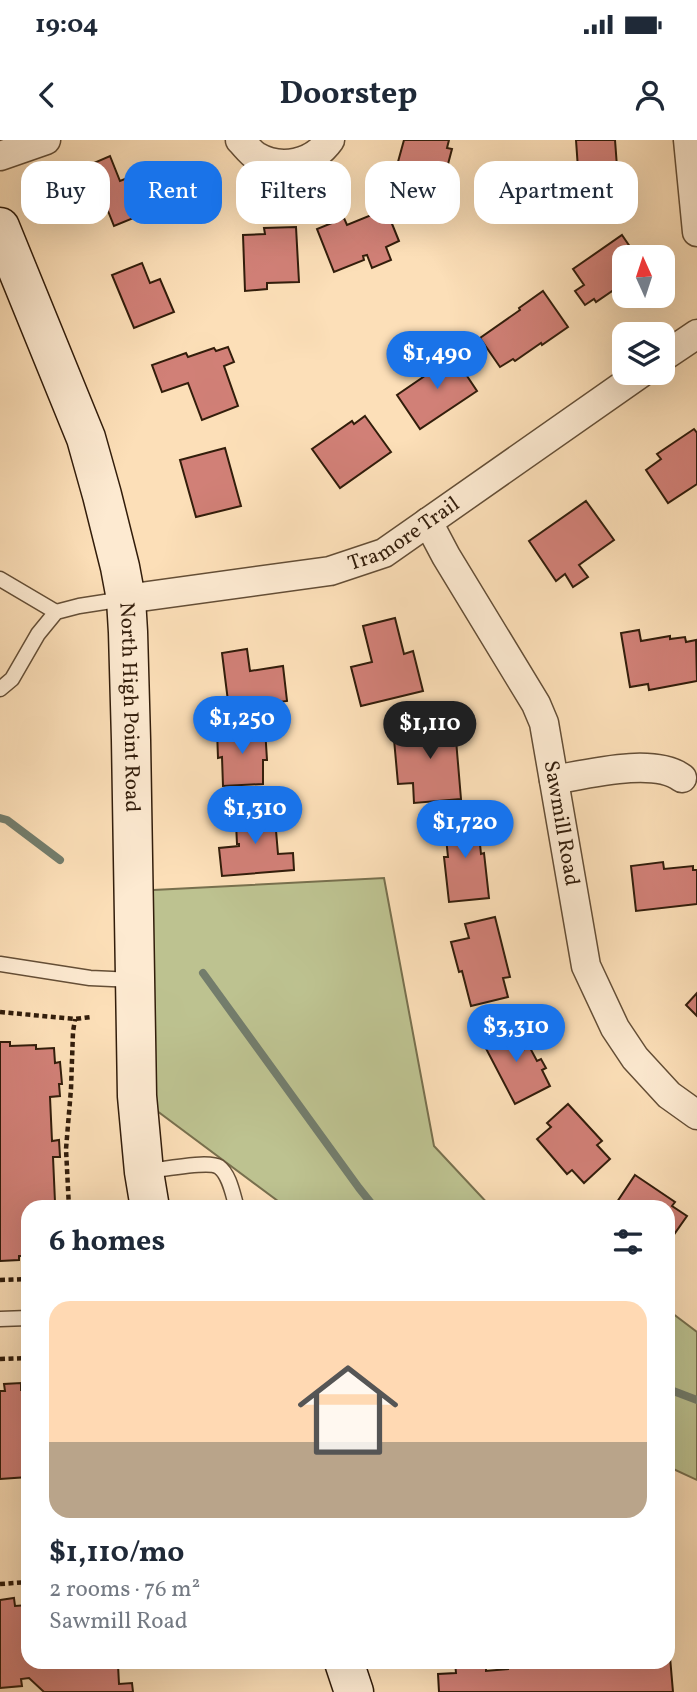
<!DOCTYPE html>
<meta charset="utf-8">
<style>
:root{--surface:#fff;--page:#f6f6f7;--text:#1f2937;--muted:#747a83;--accent:#1a73e8}
body{margin:0;font-family:Vollkorn,serif;background:var(--page);color:var(--text);height:100vh;display:flex;flex-direction:column;font-size:26px;white-space:nowrap}
*{box-sizing:border-box;margin:0}
p{font-size:23px;color:var(--muted)}
.icon{flex:none;width:38px;height:38px;fill:none;stroke:currentColor;stroke-width:2;stroke-linecap:round;stroke-linejoin:round}
.map{position:relative;flex:1;overflow:hidden}
.details{position:absolute;left:21px;top:1060px;width:654px;height:469px;display:flex;flex-direction:column;background:var(--surface);border-radius:21px;box-shadow:0 7px 28px #0002}
.details>*{flex:none}
.top-card{position:absolute;left:21px;top:21px;width:656px;height:63px;display:flex;gap:14px}
.needle{width:46px;rotate:357deg}
.fabs{position:absolute;left:612px;top:105px;display:grid;gap:14px}
.fabs a{display:grid;place-items:center;width:63px;height:63px;border-radius:14px;background:var(--surface);box-shadow:0 7px 28px #0002;font-size:35px}
.price{position:absolute;translate:-50% -60px;padding:0 16px;border-radius:24px;background:var(--accent);color:#fff;font-size:23px;line-height:46px;filter:drop-shadow(0 2px 4px #0008)}
.price::after{content:'';position:absolute;left:50%;top:42px;width:21px;height:16px;margin-left:-10px;background:inherit;clip-path:polygon(0 0,100% 0,50% 100%)}
.price.selected{background:#222;color:#fff}
ul{padding:0;list-style:none}
li{display:grid;align-content:center;gap:14px;height:371px;padding:0 28px}
li span{display:grid;place-items:center;height:217px;border-radius:21px;color:#555}
li>.icon{margin-inline-start:auto}
span .icon{width:126px;height:126px;fill:#fffc;stroke-width:1}
li b{font-size:30px}
h2{display:flex;justify-content:space-between;align-items:center;height:84px;padding:0 28px;font-size:30px}
.chip{padding:0 24px;border-radius:21px;background:var(--surface);box-shadow:0 7px 28px #0002;font-size:24px;line-height:63px}
.chip.selected{background:var(--accent);color:#fff}
.status{display:flex;justify-content:space-between;align-items:center;height:49px;padding:0 35px;background:var(--surface);direction:ltr}
.status svg{height:19px;fill:currentColor}
header{display:flex;justify-content:space-between;align-items:center;height:91px;padding:0 28px;background:var(--surface);font-size:32px;font-weight:700}
.map>svg:first-child{display:block}
</style>
<div class="status"><b>19:04</b><svg viewBox="0 0 49 12"><path d="M0 12V9h3v3zM5 12V6h3v6zM10 12V3h3v9zM15 12V0h3v12zM26 1h20v11H26zM47 4h2v5h-2z"/></svg></div>
<header><svg class="icon" aria-label="back" viewBox="0 0 24 24"><path d="M15 5l-7 7 7 7"/></svg>Doorstep<svg class="icon" aria-label="person" viewBox="0 0 24 24"><circle cx="12" cy="8" r="4"/><path d="M4 21q1-7 8-7t8 7"/></svg></header>
<div class="map">
<svg width="697" height="1552" viewBox="0 0 697 1552">
<rect width="100%" height="100%" fill="#fcdfb8"/>
<filter id="stains"><feTurbulence type="fractalNoise" baseFrequency=".00286" numOctaves="4"/><feColorMatrix values="0 0 0 0 .2 0 0 0 0 .09 0 0 0 0 .02 0 0 0 .5 -.17"/></filter>
<radialGradient id="worn" r=".72"><stop offset=".6" stop-color="#630" stop-opacity="0"/><stop offset="1" stop-color="#630" stop-opacity=".3"/></radialGradient>
<g fill="#bdc290" stroke="#78704e" stroke-width="2">
<path d="M384,738L434,1006L491,1067H286L137,956L134,751Z"/>
<path d="M668,1170L697,1192V1340L669,1327Z"/>
</g>
<g fill="none" stroke-linecap="round" stroke-linejoin="round">
<g stroke="#737d6c" stroke-width="8">
<path d="M0,678L7,680L60,720"/>
<path d="M203,833L359,1048L375,1068"/>
<path d="M668,1249L697,1260"/>
</g>
</g>
<g fill="#d18077" stroke="#321d0b" stroke-width="2">
<path d="M404,0H449L447,8L452,9L444,39L428,35L424,48L393,40Z"/>
<path d="M576,0H615L618,40L579,43Z"/>
<path d="M110,16L120,41L160,25L175,61L114,86L104,61L95,65L80,29Z"/>
<path d="M386,69L399,101L386,107L391,120L372,128L367,115L363,116L364,120L334,132L317,89L344,78L347,85Z"/>
<path d="M296,87L299,142L267,143V149L245,151L243,95L265,94L264,88Z"/>
<path d="M622,95L637,117H625V148L621,145L596,162L594,159L585,165L575,151L584,145L573,129Z"/>
<path d="M142,123L150,143L160,139L174,172L134,188L112,135Z"/>
<path d="M543,151L568,187L542,205L541,203L515,221L513,219L500,227L480,198L520,170L519,168Z"/>
<path d="M228,207L234,222L224,226L238,266L202,280L188,243L162,252L152,225L186,213L188,217L214,208L216,211Z"/>
<path d="M451,212L477,251L420,289L397,255L429,233L426,229Z"/>
<path d="M365,276L391,312L340,348L312,309L352,281L354,284Z"/>
<path d="M694,289L697,293V344L668,363L646,330L661,319L657,314Z"/>
<path d="M225,308L241,366L196,377L180,320Z"/>
<path d="M586,361L614,400L579,425L588,437L573,447L565,434L556,441L529,401Z"/>
<path d="M395,478L404,514L413,511L423,551L361,566L351,527L372,522L363,486Z"/>
<path d="M639,490L641,501L670,496V499L685,497L686,502L696,500L697,541L649,550L648,544L630,547L621,493Z"/>
<path d="M247,509L250,531L283,526L287,561L229,569L222,513Z"/>
<path d="M454,576L461,659L414,663L413,643L398,644L394,599L409,597L408,589L425,588L424,578Z"/>
<path d="M265,588L267,620H263V644L223,646L222,617L218,618L217,590Z"/>
<path d="M274,667L278,714L293,713L294,730L222,736L219,708L239,706V704H237L236,683H237L236,671Z"/>
<path d="M477,675L481,714L484,713L489,758L449,762L444,717H448L444,678Z"/>
<path d="M663,722L664,729L693,726V730H697V764L636,771L631,726Z"/>
<path d="M495,777L510,837L503,838L508,857L471,866L462,831L459,832L451,802L469,798L465,784Z"/>
<path d="M697,853V876L686,865Z"/>
<path d="M512,884L525,909L529,906L537,921L541,919L546,928L542,930L550,946L515,964L481,899Z"/>
<path d="M0,902H10V906L36,905V909L54,908L55,923L60,922L62,944H59L60,956L50,957L52,1001L59,1000L60,1017H53L55,1062L64,1061L65,1068H28V1116H19V1120L0,1121Z"/>
<path d="M568,964L602,1001L597,1005L610,1019L584,1043L572,1030L567,1034L537,999L551,987L547,983Z"/>
<path d="M635,1035L675,1062L672,1066L687,1076L668,1103V1068H613Z"/>
<path d="M21,1243V1250H28V1337L0,1339V1251H5L4,1244Z"/>
<path d="M14,1458L15,1466L28,1465V1522H126V1525H118L119,1544L132,1543L133,1552H44L29,1538L21,1539L22,1546L0,1548V1460Z"/>
<path d="M670,1517L673,1552H439L438,1534L456,1533L455,1522H486V1531L508,1529V1522H536V1527L599,1522H668V1518Z"/>
</g>
<g fill="none" stroke-linecap="round" stroke-linejoin="round">
<g stroke="#644e36" stroke-width="17">
<g id="lane">
<path d="M0,439L56,472"/>
<path d="M0,549L12,539L38,494L56,472L79,466L124,459"/>
<path d="M0,824L90,838L134,840"/>
<path d="M147,1031C161,1030 208,1020 219,1027C230,1035 233,1056 237,1068"/>
<path d="M0,1179L28,1178"/>
</g>
</g>
<g stroke="#644e36" stroke-width="31">
<g id="street">
<path d="M240,0C245,5 250,12 256,16C281,31 313,24 330,0"/>
<path d="M688,0L697,92"/>
<path d="M0,16L46,0"/>
<path d="M663,217L697,194"/>
<path id="s1" d="M428,382L446,416L536,564L544,583L586,826L615,888L635,918L669,955L697,975"/>
<path id="s2" d="M126,459L330,431L384,413L641,233"/>
<path d="M554,640C588,634 654,617 682,638"/>
</g>
</g>
<g stroke="#321d0b" stroke-width="41">
<g id="secondary">
<path id="s3" d="M0,87L86,298L102,355L120,427L126,459L128,492L131,600L137,956L144,1032L150,1068"/>
<path d="M344,1522L354,1552"/>
</g>
</g>
<g stroke="#321d0b" stroke-width="4.5" stroke-dasharray="5 3.5" stroke-linecap="butt">
<path d="M0,872L75,879L91,877"/>
<path d="M69,1068L66,1009L71,949L73,892L75,879"/>
<path d="M86,1068L103,1066"/>
<path d="M0,1140L28,1139"/>
<path d="M0,1219L28,1218"/>
<path d="M0,1444L28,1442"/>
</g>
<use href="#lane" stroke="#fdead1" stroke-width="14"/>
<use href="#street" stroke="#fdead1" stroke-width="28"/>
<use href="#secondary" stroke="#fdead1" stroke-width="38"/>
</g>
<g text-anchor="middle" dominant-baseline="central" stroke-width="6" stroke-linejoin="round" paint-order="stroke">
<g font-size="21" fill="#321d0b" stroke="#fdead1">
<text stroke="none"><textPath href="#s2" startOffset="289">Tramore Trail</textPath></text>
<text stroke="none"><textPath href="#s3" startOffset="502">North High Point Road</textPath></text>
<text stroke="none"><textPath href="#s1" startOffset="334">Sawmill Road</textPath></text>
</g>
</g>
<rect width="100%" height="100%" filter="url(#stains)"/>
<rect width="100%" height="100%" fill="url(#worn)"/>
</svg>
<div class="fabs">
<a><svg class="needle" viewBox="-14 -14 28 28"><path d="M0-13l5 13h-10z" fill="#e53935"/><path d="M0 13l5-13h-10z" fill="#747a83"/></svg></a>
<a><svg class="icon" aria-label="layers" viewBox="0 0 24 24"><path d="M12 4l9 5-9 5-9-5zM3 14l9 5 9-5"/></svg></a>
</div>
<b class="price" style="left:437px;top:251px">$1,490</b>
<b class="price" style="left:242px;top:616px">$1,250</b>
<b class="price selected" style="left:430px;top:621px">$1,110</b>
<b class="price" style="left:255px;top:706px">$1,310</b>
<b class="price" style="left:465px;top:720px">$1,720</b>
<b class="price" style="left:516px;top:924px">$3,310</b>
<div class="top-card">
<a class="chip">Buy</a>
<a class="chip selected">Rent</a>
<a class="chip">Filters</a>
<a class="chip">New</a>
<a class="chip">Apartment</a>
</div>
<section class="details">
<h2>6 homes<svg class="icon" aria-label="filters" viewBox="0 0 24 24"><path d="M4 7h16M4 17h16"/><circle cx="9" cy="7" r="2"/><circle cx="15" cy="17" r="2"/></svg></h2>
<ul>
<li><span style="background:linear-gradient(#ffd9b3 65%,#b9a48a 0)"><svg class="icon" aria-label="home" viewBox="0 0 24 24"><path d="M3 11l9-7 9 7M6 9v11h12V9"/></svg></span><div><b>$1,110/mo</b><p>2 rooms · 76 m²</p><p>Sawmill Road</p></div></li>
</ul>
</section>
</div>
